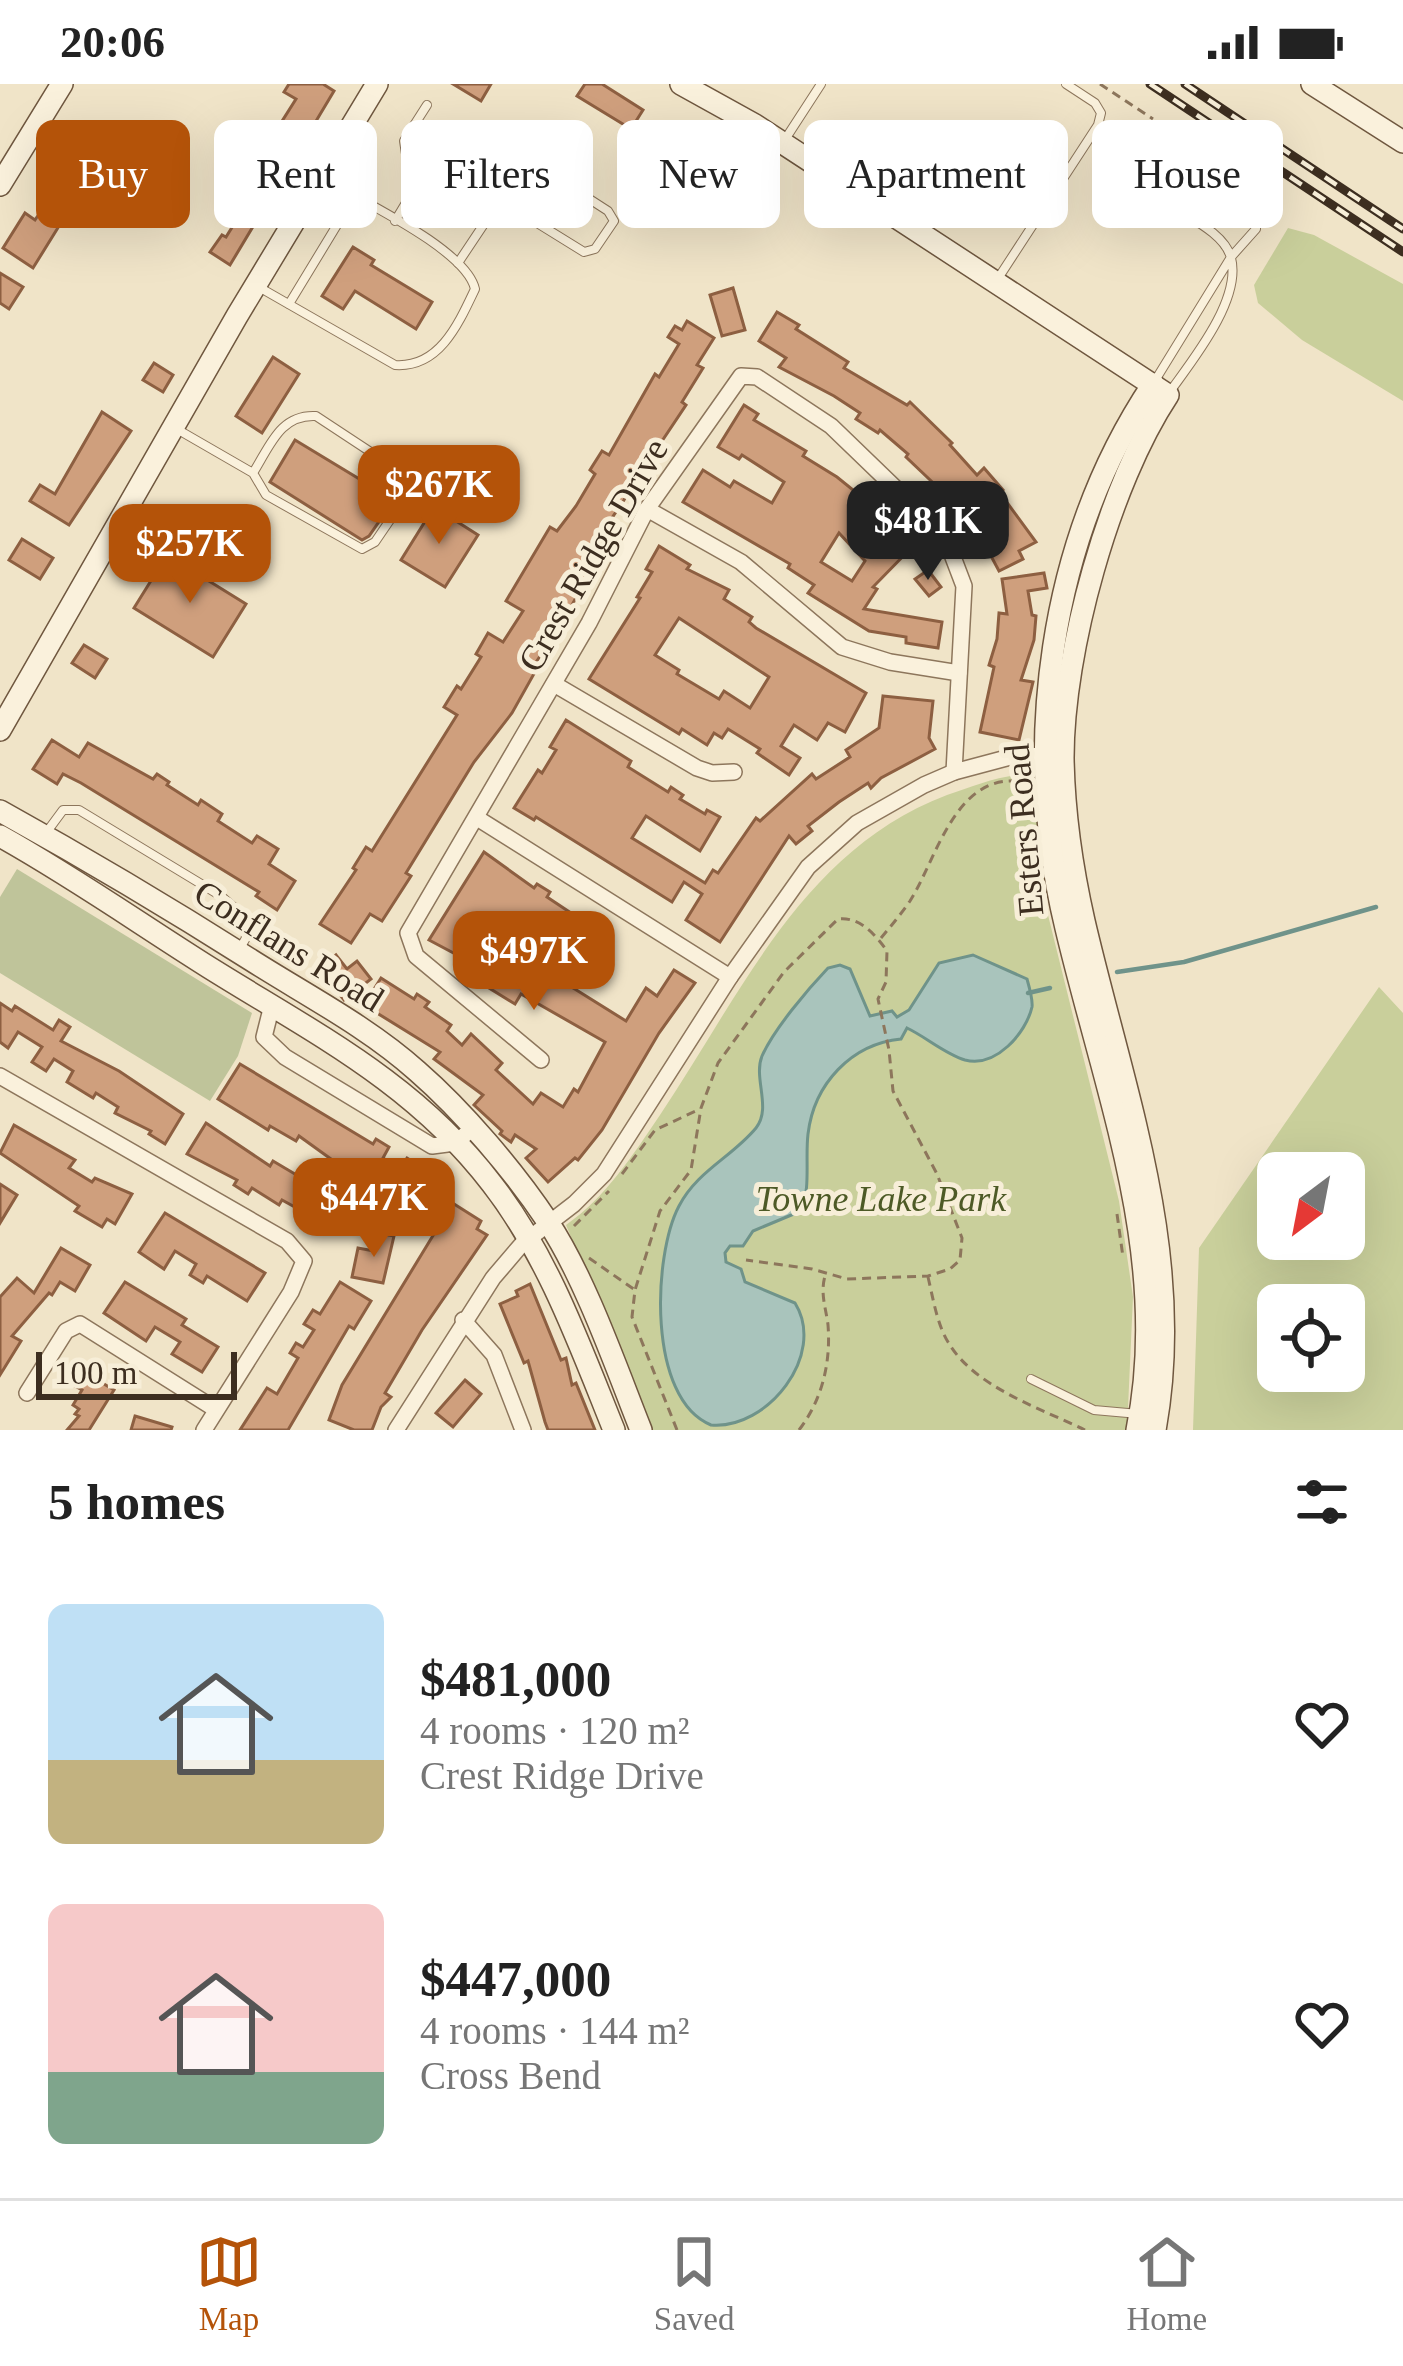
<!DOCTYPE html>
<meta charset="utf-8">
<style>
:root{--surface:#fff;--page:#f6f6f6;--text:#222;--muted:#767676;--line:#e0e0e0;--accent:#b45309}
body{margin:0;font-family:"Times New Roman",serif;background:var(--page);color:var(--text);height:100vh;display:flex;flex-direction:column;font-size:45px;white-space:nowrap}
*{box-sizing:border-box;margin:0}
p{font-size:39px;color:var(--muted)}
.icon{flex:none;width:66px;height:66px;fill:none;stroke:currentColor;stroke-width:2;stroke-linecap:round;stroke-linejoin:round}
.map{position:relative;height:1346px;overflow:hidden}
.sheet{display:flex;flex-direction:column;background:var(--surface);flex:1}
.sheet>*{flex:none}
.hud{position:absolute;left:36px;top:36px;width:1332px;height:108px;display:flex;gap:24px}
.needle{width:78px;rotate:212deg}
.controls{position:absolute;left:1257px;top:1068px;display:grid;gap:24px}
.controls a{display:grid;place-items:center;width:108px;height:108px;border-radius:18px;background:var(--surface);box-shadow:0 12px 48px #0002;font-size:60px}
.scale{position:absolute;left:36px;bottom:30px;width:201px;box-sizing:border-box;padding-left:12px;border:6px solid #3d2e20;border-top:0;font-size:33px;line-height:42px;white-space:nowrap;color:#3d2e20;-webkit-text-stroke:9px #f7eed8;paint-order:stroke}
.price{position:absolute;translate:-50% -102px;padding:0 27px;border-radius:24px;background:var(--accent);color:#fff;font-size:39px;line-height:78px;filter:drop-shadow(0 3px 6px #0008)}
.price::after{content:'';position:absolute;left:50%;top:72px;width:36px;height:27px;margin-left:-18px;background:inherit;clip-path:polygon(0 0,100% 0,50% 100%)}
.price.on{background:#222;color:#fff}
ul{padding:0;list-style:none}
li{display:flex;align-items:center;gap:36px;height:300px;padding:0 48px}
li span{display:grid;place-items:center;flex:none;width:336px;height:240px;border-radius:18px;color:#555}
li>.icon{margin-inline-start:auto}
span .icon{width:144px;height:144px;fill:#fffc;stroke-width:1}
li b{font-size:51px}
h2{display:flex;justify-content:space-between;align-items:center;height:144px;padding:0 48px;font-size:51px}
.tag{padding:0 42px;border-radius:18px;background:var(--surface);box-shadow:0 12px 48px #0002;font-size:42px;line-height:108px}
.tag.on{background:var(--accent);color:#fff}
.status{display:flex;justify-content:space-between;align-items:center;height:84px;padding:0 60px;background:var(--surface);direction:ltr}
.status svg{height:33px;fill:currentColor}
.menu{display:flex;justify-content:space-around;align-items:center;height:168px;border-top:3px solid var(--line);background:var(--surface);font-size:33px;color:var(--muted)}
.menu a{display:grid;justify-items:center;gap:6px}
.menu .on{color:var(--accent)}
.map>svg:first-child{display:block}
</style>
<div class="status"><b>20:06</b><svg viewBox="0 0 49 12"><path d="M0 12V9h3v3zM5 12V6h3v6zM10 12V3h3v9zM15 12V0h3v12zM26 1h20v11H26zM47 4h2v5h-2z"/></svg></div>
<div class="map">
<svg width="1403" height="1346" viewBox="0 0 1403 1346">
<rect width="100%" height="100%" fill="#f0e4c8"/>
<g fill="#c9cf9b" fill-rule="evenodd">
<path d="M1288,144L1314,151L1403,200V317L1302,256L1258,219L1254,201Z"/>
<path d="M1017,691L1034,708L1048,831L1119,1117L1133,1213L1127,1346H651L566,1141C606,1113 633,1071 660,1031C742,909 802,766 947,711C971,703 992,694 1017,691Z"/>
<path d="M1379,903L1403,929V1346H1193L1199,1164ZM1344,1089V1155H1278V1089ZM1344,1221V1287H1278V1221Z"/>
</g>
<path fill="#bfc49a" d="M17,785L252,929L238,972L210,1017L0,889V813Z"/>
<path fill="#a9c4bc" stroke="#6f938a" stroke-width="3" d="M973,871L1027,895C1029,902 1033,916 1032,923C1026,949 996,984 965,976C945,970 926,953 907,944L901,955C851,960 814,1000 808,1050C805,1075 811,1104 801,1127L753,1147L743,1162H730L725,1169L726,1178L741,1185L745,1198L795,1219C827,1271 767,1346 711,1341C647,1315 653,1171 679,1122C697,1087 732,1073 756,1044C772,1024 753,994 762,972C774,945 808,905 828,884L840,881L850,885L870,932L892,927L897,933L909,926L939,879Z"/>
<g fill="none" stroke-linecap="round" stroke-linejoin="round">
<g stroke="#6f938a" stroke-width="4.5">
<path d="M1117,888L1184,878L1376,823"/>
<path d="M1028,909L1050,904"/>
</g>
</g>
<g fill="#cf9f7d" stroke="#8d5f41" stroke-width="3" fill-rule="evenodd">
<path d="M289,0H323L334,7L230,181L210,168L222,151L226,153L254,108L244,101L257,80L264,85L287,48L279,42L296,15L284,8Z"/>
<path d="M453,0H491L481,17Z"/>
<path d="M585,0H602L643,26L631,45L577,12Z"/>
<path d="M79,48L105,64L97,76L104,81L97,93L64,73Z"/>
<path d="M53,90L79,107L69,123L42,107Z"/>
<path d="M25,129L35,136L39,130L59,142L33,184L3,164Z"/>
<path d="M353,163L374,176L371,181L432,218L416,245L355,207L343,225L322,212Z"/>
<path d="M0,189L23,203L9,225L0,219Z"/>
<path d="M733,204L745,246L722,252L710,211Z"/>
<path d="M777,228L799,241L796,245L848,278L844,284L907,321L910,318L952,359L950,361L977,391L984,384L1003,406L1000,409L1036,458L1019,467L1023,475L999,487L983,457L960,427L955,431L944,419L949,414L906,373L908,370L880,346L878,349L856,335L860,329L834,312L779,283L786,274L759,257Z"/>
<path d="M687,237L714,254L697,281L703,284L682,318L686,321L660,360L655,357L624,416L585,474L594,480L564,536L531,586L535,588L512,629L474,678L406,789L411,792L382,837L370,830L351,859L320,840L356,786L353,784L366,763L372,767L457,631L444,623L457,602L461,605L481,573L476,570L488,549L503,558L523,527L506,517L550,443L557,447L576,422L595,390L590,386L602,367L609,371L655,290L659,293L679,260L668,253L675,242L682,246Z"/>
<path d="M273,273L299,290L262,349L236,332Z"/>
<path d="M154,279L173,291L163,308L143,296Z"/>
<path d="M744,321L758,330L754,336L806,367L803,372L837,393L868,418L896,449L899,446L914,461L873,503L877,505L864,525L942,538L938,564L906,559V553L869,547L808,509L814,501L788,484L790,480L683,418L703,386L730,403L734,397L772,419L784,398L742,371L739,375L718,363ZM839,449L865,477L852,497L821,478Z"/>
<path d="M102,328L131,347L69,441L30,417L40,401L55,410Z"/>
<path d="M295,356L394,416L369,452L362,456L270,398Z"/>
<path d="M434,423L478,451L445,503L401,476Z"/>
<path d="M22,455L53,474L40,495L9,476Z"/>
<path d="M659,462L690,481L687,485L729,506L724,515L752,533L749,538L756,544L866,609L845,648L828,639L817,656L794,641L781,662L800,674L789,691L757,669L760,665L728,645L722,654L714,649L707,661L682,645L679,650L589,595L640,514L637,513L652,488L646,485ZM679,534L769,593L750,624L724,607L719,615L677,590L679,586L655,571Z"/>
<path d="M167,471L246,520L213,573L134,524Z"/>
<path d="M928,486L941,503L929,512L915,495Z"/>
<path d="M1044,489L1047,504L1028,507L1032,531L1036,532L1034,556L1021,596L1033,598L1019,656L980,648L994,583L989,581L997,555L999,529L1007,530L1002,495Z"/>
<path d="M84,561L107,575L95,594L72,579Z"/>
<path d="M883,612L933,617L929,654L935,665L881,694L871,704L868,699L839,718L808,742L812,747L796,760L789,752L720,858L686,836L702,810L684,798L672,818L536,733L534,736L514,724L538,686L542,689L556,666L550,663L566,636L631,677L628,683L668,708L671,703L683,711L680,715L705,730L707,726L720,733L700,767L646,732L632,754L705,799L713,786L718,789L756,734L760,737L812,690L816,695L850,673L846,666L879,644Z"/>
<path d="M52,656L79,673L88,659L153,695L157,690L169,698L167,701L198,721L201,716L222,730L218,737L252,759L257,752L278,765L269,780L295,797L277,826L256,812L259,808L81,699L63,690L57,700L33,685Z"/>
<path d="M484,768L534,804L537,800L550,808L547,813L610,855L592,883L563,865L552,883L573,897L570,902L626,937L646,904L657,912L674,886L695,899L659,949L602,1046L578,1076L575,1074L548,1098L526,1074L536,1065L515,1051L511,1058L500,1050L502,1047L474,1021L483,1011L434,975L440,968L364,921L381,894L414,915L417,910L429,918L425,923L451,941L447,947L462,961L471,950L502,979L496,986L533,1020L541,1009L563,1023L574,1005L578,1008L605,958L521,910L515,920L489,904L525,848L507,837L478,882L429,856Z"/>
<path d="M336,871L347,885L357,877L371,895L344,916L319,885Z"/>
<path d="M0,919L12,927L15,922L53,946L59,936L70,943L61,957L119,987L183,1030L165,1060L149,1050L151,1047L115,1029L118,1023L96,1009L93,1014L67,998L73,987L54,975L46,987L32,978L42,963L18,948L8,964L0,958Z"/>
<path d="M240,980L373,1060L376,1055L389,1063L383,1074L400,1085L407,1074L421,1083L418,1088L447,1106L443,1113L481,1137L477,1145L487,1151L422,1246L385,1309L391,1313L381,1323L372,1346H354L329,1336L342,1301L437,1145L407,1126L416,1110L390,1094L391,1086L381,1096L354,1080L349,1088L299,1052L296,1057L270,1042L268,1046L218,1015Z"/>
<path d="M206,1039L270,1082L273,1077L337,1115L340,1110L359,1122L342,1149L282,1116L279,1121L252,1104L248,1110L234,1101L237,1096L187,1070Z"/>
<path d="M14,1041L75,1076L69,1084L92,1098L95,1094L132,1110L115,1140L107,1135L102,1143L75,1127L79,1122L0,1069Z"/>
<path d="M0,1100L17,1111L0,1139Z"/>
<path d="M165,1129L265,1189L247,1217L207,1192L203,1199L190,1191L196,1180L175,1167L164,1185L139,1168Z"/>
<path d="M378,1149L394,1152L383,1199L352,1193L358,1164L374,1167Z"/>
<path d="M61,1164L90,1181L75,1207L60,1198L52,1211L49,1209L12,1252L21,1257L0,1291V1213L17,1194L34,1209Z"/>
<path d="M125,1198L186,1235L182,1241L218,1263L202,1288L172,1270L180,1258L155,1243L146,1257L104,1229Z"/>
<path d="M340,1198L371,1217L354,1245L349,1242L288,1346H240L267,1304L277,1310L298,1274L290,1269L296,1259L303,1263L314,1246L304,1240L313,1226L320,1230Z"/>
<path d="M530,1200L561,1276L566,1274L572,1301L576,1299L595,1346H548L545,1338L528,1277L524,1279L500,1220L518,1212L516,1207Z"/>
<path d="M84,1288L114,1306L89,1346H67L79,1332L75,1330L79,1325L73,1321L82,1306L75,1302Z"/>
<path d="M465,1296L481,1310L453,1343L436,1329Z"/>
<path d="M135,1332L172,1343L171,1346H131Z"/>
</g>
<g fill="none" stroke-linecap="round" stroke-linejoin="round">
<g stroke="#8d765c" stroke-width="10">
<g id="lane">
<path d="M786,54L821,0"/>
<path d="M395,137L419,97L417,78L406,70L404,57L427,21"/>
<path d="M458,179L524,80L543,85L608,127L614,137L595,165L584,168L500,116"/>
<path d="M997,196L1098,41L1101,29L1095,19L1066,0"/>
<path d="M257,202L395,281C439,284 458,241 475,205C466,165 359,116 323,94"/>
<path d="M289,220L354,113"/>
<path d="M1156,295L1231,173L1256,145L1257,122C1235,92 1167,45 1130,41L1115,51L1111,71C1124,94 1144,105 1167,119C1187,133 1225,149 1231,174C1242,216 1191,278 1169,309"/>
<path d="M175,344L253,389C270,362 280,330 316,332L407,392L409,408L375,458L362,465L266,411L253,389"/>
<path d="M46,749L63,726H79L221,812L244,832L246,854L239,866"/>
<path d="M1031,1295L1094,1326L1139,1330"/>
</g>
</g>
<g stroke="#8d765c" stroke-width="18">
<g id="street">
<path d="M647,425L741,478L842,563L890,578L959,589"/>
<path d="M554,600L697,684L712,689L734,688"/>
<path d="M477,734L730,893"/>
<path d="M272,921L264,953L285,973L432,1062L455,1059L472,1045"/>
<path d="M541,976L416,872L408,849L589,539L647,425L741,292L757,293L831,342L945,452L964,502L954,688"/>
<path d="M0,992L287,1157L304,1177L291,1208L204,1346"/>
<path d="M463,1236L494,1271L523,1346"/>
<path d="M27,1309L66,1247L80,1240L215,1325"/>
<path d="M396,1346L493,1194L522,1160L574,1120L604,1090L730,893L808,783L857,739L924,701L954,688L1014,672L1055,671"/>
</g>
</g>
<g stroke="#6f573f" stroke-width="24">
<g id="secondary">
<path d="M681,0L755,41L1168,311C1109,400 1063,567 1063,674C1064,729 1072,784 1084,837C1123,1005 1187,1171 1155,1346"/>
<path d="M1312,0L1403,58"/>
<path d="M0,101L62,0"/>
<path d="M0,646L237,232L377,0"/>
<path d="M0,727C85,774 169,824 251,876C306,911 368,943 417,987C463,1027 514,1087 548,1138C585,1194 616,1283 641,1346"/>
<path d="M0,752C72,792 140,840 210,884C314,949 415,999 492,1100C548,1172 580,1262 614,1346"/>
<path d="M1137,1346C1172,1175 1105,1009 1066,844C1022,663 1048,457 1153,300"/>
</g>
</g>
<g stroke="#8d765c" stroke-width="3" stroke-dasharray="9 6" stroke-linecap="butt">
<path d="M1100,0L1153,35"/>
<path d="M1230,78L1247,51L1233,42"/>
<path d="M881,854C891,842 901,830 910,817C936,776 954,694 1015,697L1028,710"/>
<path d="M622,1090L655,1046L700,1025"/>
<path d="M1117,1130L1123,1173"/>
<path d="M574,1142L609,1107"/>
<path d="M589,1174L635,1206"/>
<path d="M928,1193C933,1214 937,1240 948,1258C974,1303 1040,1324 1085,1346"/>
<path d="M677,1346L632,1233L635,1206L660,1127L691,1086L701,1024L718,979L784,888L838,835C859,832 876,851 887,867L886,898L878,915L889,966L893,1007L937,1090L962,1154L960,1176L950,1185L928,1192L847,1195L812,1185L746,1176"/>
<path d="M799,1346C822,1316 831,1279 828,1241C826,1224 820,1210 825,1192"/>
</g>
<use href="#lane" stroke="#faf1dc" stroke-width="8"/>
<use href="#street" stroke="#faf1dc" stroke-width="15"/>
<use href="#secondary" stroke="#faf1dc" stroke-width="21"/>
<g stroke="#3d2e20" stroke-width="9">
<g id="rail">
<path d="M1150,0L1403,168"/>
<path d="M1185,0L1403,145"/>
</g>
</g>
<use href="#rail" stroke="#f7eed8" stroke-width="4.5" stroke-dasharray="14" stroke-linecap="butt"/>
</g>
<g text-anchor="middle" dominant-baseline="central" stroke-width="10" stroke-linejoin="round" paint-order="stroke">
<g font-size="36" fill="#3d2e20" stroke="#f7eed8">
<text transform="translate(593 471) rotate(-60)">Crest Ridge Drive</text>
<text transform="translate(1024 746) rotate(-95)">Esters Road</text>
<text transform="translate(289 862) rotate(32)">Conflans Road</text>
</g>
<g font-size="36" font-style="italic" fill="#4d5a26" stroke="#f7eed8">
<text x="881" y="1115">Towne Lake Park</text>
</g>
</g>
</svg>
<div class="controls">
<a><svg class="needle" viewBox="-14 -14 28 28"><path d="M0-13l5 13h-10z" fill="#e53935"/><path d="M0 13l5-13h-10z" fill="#767676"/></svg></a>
<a><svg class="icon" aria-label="locate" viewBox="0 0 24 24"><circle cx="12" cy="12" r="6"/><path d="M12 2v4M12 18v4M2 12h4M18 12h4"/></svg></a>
</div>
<div class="scale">100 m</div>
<b class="price" style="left:439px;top:463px">$267K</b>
<b class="price on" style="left:928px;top:499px">$481K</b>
<b class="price" style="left:190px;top:522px">$257K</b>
<b class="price" style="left:534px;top:929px">$497K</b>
<b class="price" style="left:374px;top:1176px">$447K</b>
<div class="hud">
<a class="tag on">Buy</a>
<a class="tag">Rent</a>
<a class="tag">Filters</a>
<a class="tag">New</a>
<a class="tag">Apartment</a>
<a class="tag">House</a>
</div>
</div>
<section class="sheet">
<h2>5 homes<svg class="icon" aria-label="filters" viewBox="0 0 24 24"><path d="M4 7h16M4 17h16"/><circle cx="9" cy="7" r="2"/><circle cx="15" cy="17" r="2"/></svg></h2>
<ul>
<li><span style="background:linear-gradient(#bfe0f5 65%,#c2b280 0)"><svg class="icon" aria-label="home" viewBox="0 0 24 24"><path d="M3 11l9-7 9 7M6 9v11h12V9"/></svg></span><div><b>$481,000</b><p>4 rooms · 120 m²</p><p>Crest Ridge Drive</p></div><svg class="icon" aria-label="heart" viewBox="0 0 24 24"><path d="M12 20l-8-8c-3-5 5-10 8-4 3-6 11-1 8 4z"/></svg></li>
<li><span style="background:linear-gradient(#f6c9c9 70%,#7fa58c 0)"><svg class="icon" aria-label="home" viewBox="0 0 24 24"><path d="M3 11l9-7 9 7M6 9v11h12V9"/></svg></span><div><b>$447,000</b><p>4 rooms · 144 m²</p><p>Cross Bend</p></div><svg class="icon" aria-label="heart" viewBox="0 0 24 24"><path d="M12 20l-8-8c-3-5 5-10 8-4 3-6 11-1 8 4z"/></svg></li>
</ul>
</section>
<nav class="menu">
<a class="on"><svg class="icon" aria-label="map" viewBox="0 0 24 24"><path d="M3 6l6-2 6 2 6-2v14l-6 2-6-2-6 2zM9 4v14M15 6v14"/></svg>Map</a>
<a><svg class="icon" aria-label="saved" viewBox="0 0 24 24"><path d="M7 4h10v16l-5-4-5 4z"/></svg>Saved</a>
<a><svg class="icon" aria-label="home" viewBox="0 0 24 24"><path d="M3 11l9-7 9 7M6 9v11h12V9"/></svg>Home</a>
</nav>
